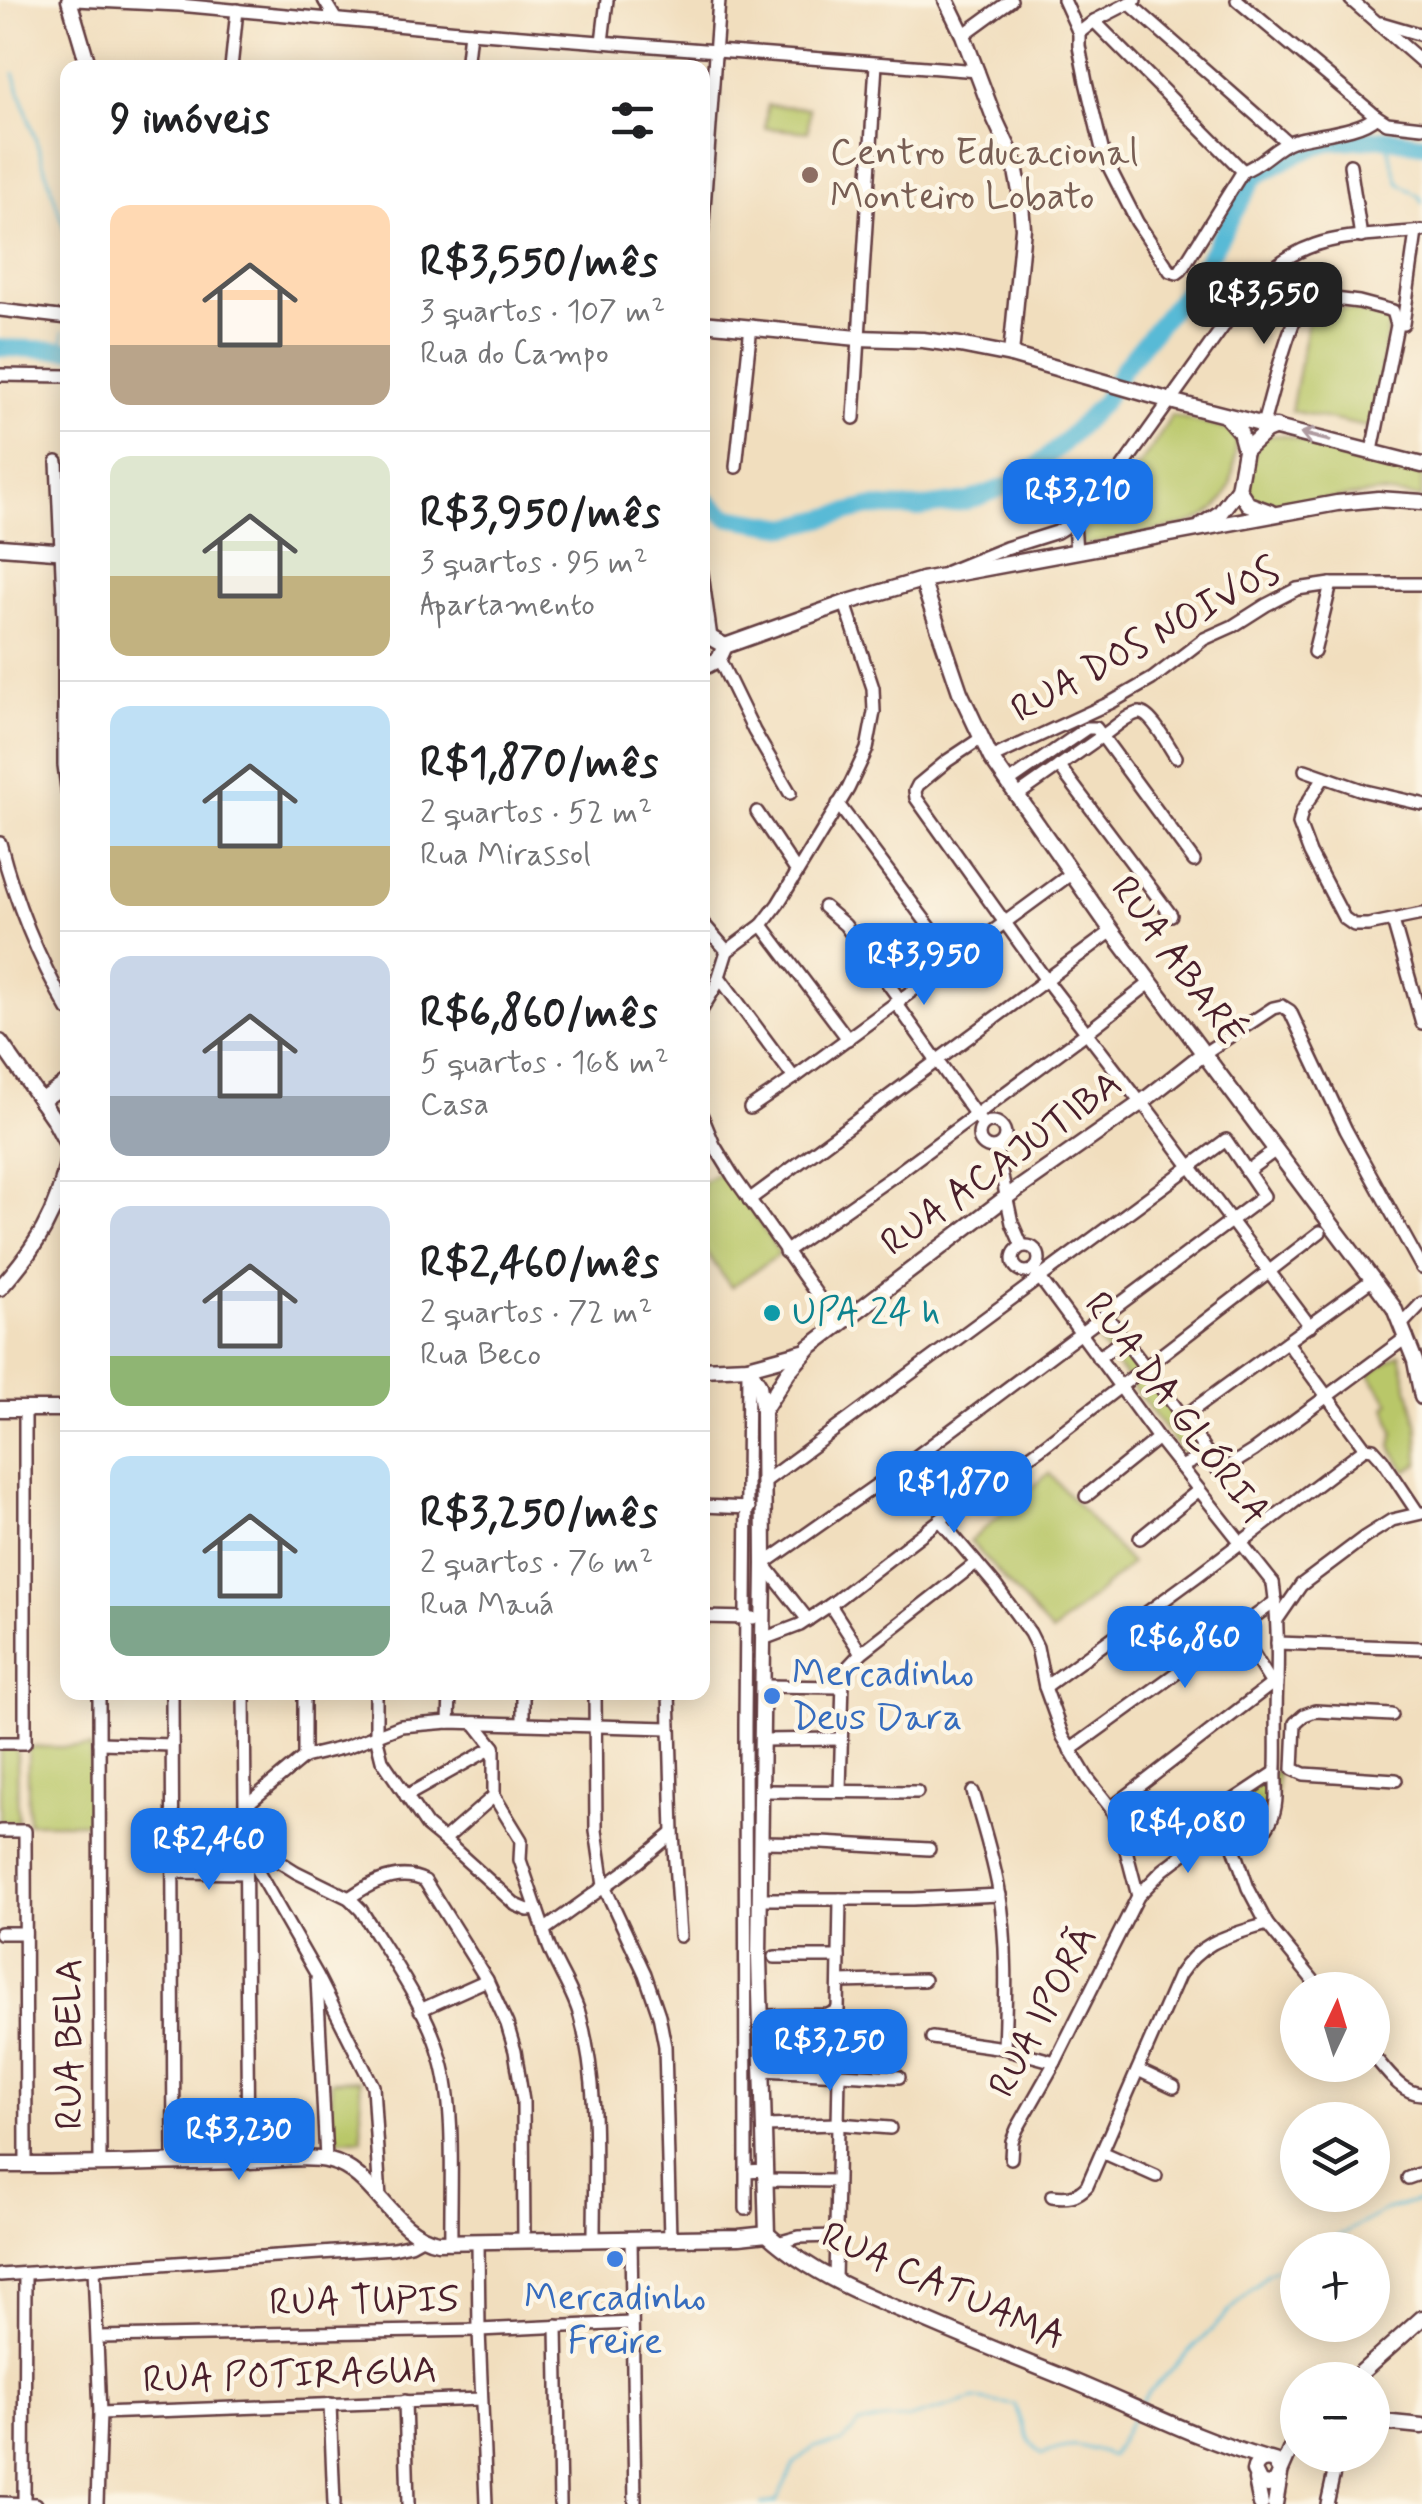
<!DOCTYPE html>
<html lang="pt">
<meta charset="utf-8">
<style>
:root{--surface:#fff;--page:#f2f2f2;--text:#202124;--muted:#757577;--line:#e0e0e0;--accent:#1a73e8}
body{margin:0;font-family:Mynerve,sans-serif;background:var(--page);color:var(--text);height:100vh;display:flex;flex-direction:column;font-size:38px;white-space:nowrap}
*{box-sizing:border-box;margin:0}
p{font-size:32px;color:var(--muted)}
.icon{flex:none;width:55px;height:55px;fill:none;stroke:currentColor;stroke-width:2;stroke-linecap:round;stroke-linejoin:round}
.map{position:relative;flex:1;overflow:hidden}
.details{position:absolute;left:60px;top:60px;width:650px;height:1640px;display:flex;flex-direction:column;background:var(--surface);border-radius:20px;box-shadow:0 5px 25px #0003}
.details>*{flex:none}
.needle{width:65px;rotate:4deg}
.buttons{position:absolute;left:1280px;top:1972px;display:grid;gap:20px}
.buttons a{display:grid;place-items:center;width:110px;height:110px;border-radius:50%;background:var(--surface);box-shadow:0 5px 25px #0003;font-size:50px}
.price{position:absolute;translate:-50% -85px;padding:0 22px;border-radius:20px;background:var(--accent);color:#fff;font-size:32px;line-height:65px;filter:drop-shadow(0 2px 5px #0008)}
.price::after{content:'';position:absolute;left:50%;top:60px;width:30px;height:22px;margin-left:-15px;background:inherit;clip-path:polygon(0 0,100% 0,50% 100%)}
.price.active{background:#222;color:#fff}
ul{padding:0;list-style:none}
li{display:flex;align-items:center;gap:30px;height:250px;padding:0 50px}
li+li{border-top:2px solid var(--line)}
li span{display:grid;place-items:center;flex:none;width:280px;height:200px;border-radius:20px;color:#555}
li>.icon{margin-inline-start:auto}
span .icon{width:120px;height:120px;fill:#fffc;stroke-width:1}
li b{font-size:42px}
h2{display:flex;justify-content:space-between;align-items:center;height:120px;padding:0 50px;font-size:42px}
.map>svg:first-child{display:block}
</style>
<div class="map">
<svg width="1422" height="2504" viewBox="0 0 1422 2504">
<rect width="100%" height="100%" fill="#fcf5e5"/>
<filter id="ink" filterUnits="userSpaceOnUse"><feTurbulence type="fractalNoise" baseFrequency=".01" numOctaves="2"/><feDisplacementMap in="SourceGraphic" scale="20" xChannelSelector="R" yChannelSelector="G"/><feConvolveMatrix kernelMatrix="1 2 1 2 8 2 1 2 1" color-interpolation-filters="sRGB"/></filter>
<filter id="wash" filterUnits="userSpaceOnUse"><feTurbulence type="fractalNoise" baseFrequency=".0048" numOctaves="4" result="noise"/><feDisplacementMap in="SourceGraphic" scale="40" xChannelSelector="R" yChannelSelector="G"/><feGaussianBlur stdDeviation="2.25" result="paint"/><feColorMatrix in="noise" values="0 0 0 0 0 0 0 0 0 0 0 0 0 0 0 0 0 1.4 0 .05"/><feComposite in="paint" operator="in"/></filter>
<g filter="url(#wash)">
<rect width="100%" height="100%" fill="#f1debe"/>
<g fill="#b9c769" stroke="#82734a" stroke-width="2.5">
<path d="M767,105L809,108L808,132L765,128Z"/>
<path d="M1311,303L1390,318L1371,428L1291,411Z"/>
<path d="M1171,415L1229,430L1236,439C1234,480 1231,509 1189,524L1081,546V528C1111,500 1154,452 1171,415Z"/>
<path d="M1282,435L1422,472V498L1381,493L1268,506L1254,499L1247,483L1257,444L1267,436Z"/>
<path d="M724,1170L780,1254L731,1287L703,1248L702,1182Z"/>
<path d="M1103,1318L1199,1441L1183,1453L1089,1329Z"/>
<path d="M1400,1354L1417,1423L1419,1463L1406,1472L1391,1446L1394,1432L1386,1407L1390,1403L1369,1374Z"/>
<path d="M1049,1473L1131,1564L1052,1633L970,1541Z"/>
<path d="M0,1747H17L18,1822H0Z"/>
<rect x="28" y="1747" width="63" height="76"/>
<path d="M1278,1769C1272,1820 1276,1821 1229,1845L1220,1835L1222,1812Z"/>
<path d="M360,2080L362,2139H332L331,2081Z"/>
</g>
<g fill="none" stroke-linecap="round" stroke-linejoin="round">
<g stroke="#58bad6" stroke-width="2.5">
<path d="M14,73L66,233L65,303"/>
<path d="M1385,138L1398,182L1420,197L1422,203"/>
<path d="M63,332L64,350"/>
<path d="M1312,2250L1386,2210L1422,2200"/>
<path d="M1139,2406L1146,2395L1267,2274L1298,2258"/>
<path d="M761,2504L776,2502L794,2464L814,2447L842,2443L858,2425L881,2420L907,2419L975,2399L1015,2405L1029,2440L1041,2455C1070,2440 1081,2445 1111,2456L1135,2413"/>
</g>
<g stroke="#58bad6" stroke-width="18">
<path d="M0,348L68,350"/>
<path d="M702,497L727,517L789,527L869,507L919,508L968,501L1018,482L1060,446L1104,401L1123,368L1196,279L1254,178L1293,156L1328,142L1385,138L1422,144"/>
</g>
</g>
</g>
<g filter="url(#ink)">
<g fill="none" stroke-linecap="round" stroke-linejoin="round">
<g stroke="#633c41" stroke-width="16">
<g id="minor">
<path d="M75,0L179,5L470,32L978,71"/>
<path d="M324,0L335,18"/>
<path d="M1064,0L1079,33V46L1086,82L1102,149L1108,165L1137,222L1170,271L1177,273L1181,270L1243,171C1262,165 1274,147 1292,141C1315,134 1360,132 1376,116L1387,123L1422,127"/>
<path d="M1237,0L1376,116"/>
<path d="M1351,0L1422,62"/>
<path d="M1129,3L1287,142"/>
<path d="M1094,21L1243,171"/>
<path d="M1381,23L1422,35"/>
<path d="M1079,33L1094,21L1135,0"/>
<path d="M963,35L1011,0"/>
<path d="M602,42L607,0"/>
<path d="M231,68L237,10"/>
<path d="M466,68L470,32"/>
<path d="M1350,165L1361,237"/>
<path d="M702,236L719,0"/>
<path d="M0,310L68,318"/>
<path d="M1403,324L1416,232"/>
<path d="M0,375L68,376"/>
<path d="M854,418L876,64"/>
<path d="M1263,424C1270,400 1290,317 1304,302C1310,297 1311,298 1318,297L1359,302L1393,311L1397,325L1372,451"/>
<path d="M57,462L64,617V765L68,796"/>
<path d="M736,467L751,326"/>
<path d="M1074,523L1076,552"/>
<path d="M947,572L1006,548L1057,532L1078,519L1117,475L1250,289C1306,230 1348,239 1422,231"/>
<path d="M702,573L711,638"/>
<path d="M1314,652L1331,584"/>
<path d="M719,659L754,731L790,793"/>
<path d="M980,739L947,761L918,785L915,791L916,798L1046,980L1140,1102"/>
<path d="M1176,757C1169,747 1151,712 1139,713C1128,714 1112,730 1102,736L1194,861"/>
<path d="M991,758L1112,702L1152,679L1204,639L1233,626L1266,605L1297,589L1331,584H1422"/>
<path d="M1059,766L1171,915"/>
<path d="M1305,770L1365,791L1422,804"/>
<path d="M1324,777L1302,811L1299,824L1310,853L1344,918L1354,925H1368L1422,914"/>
<path d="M1009,782L1087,728H1096L1102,736L1018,795"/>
<path d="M838,804L944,946"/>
<path d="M757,812L797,872"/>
<path d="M0,843C15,901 38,958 68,1010"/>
<path d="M824,907L845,925L900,1000"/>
<path d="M1393,921L1422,1023"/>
<path d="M702,922L727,951"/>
<path d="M762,925L848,1039"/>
<path d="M720,978L794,1078"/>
<path d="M896,1003L983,1125"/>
<path d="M702,1009L716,986L727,951L762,925L778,904L848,789L867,749L874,712L873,688L845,603"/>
<path d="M1203,1054L1273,1008L1282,1006L1290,1011L1346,1130L1422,1268"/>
<path d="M1142,1102L1310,1326"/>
<path d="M750,1108L794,1078L1072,873"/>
<path d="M702,1116L714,1145L733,1176L839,1326"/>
<circle cx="992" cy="1135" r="13"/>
<path d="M996,1148L1012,1223L1022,1246"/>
<path d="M1247,1171L1276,1150"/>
<path d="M749,1200L1112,931"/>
<circle cx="1026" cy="1259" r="13"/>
<path d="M785,1252L892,1177L1086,1033L1150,983"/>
<path d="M1034,1270L1158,1438L1273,1583"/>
<path d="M1105,1314L1183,1417L1218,1470L1221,1471L1253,1451L1407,1337"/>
<path d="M1402,1324L1422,1303"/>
<path d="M1287,1342L1365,1448L1373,1449L1382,1459L1418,1513"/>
<path d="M1098,1358L1124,1339"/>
<path d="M748,1367L745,1726L746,2171L766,2170"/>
<path d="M1183,1417L1373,1279"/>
<path d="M1181,1467L1207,1454"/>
<path d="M764,1482L1226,1140L1264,1196L905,1465L764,1564L808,1620"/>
<path d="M1086,1496L1158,1438"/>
<path d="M702,1506L749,1508"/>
<path d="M940,1520L995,1585L1030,1633L1037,1647L1045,1687L1063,1737L1088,1779L1111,1808L1121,1831L1138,1896"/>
<path d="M1140,1538L1199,1490"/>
<path d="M830,1605L861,1653"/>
<path d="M702,1617L753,1618"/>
<path d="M1277,1620L1301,1585L1365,1537L1392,1520L1422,1513"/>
<path d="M1237,1628L1272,1684"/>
<path d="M763,1639L800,1625L830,1605L940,1520L1041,1448L1320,1232"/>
<path d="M1277,1643L1422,1648"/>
<path d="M763,1686L842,1687"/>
<path d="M1045,1687L1197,1576L1365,1448"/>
<path d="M99,1692L100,2165"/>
<path d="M172,1692L174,2161"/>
<path d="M244,1692L248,2161"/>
<path d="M304,1692V1757"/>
<path d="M376,1692V1736L382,1760L427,1826L444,1840"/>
<path d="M523,1692V1723"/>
<path d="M595,1692L596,1830L604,1886L645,1974L659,2015L665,2046L670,2238"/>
<path d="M669,1692L673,1833L680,1936"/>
<path d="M1392,1715L1315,1711L1304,1715L1295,1723L1293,1769L1304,1774L1396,1780"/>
<path d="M449,1722L450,1692"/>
<path d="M475,1723L494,1747V1796L444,1840L516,1905L528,1910L537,1909"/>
<path d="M762,1740L840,1739"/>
<path d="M0,1743H25V1409"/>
<path d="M99,1743L172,1745"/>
<path d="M1070,1750L1276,1601"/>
<path d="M840,1790L843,1680L847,1668L861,1653L976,1563"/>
<path d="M762,1791L917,1792"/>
<path d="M973,1792C983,1825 993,1857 999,1891C1008,1943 1006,1996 1004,2048"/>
<path d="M406,1796L494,1747"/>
<path d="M494,1796L521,1840L520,1860L544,1930"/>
<path d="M245,1806L304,1757L346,1747L401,1726L449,1722L669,1728"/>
<path d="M1111,1808L1277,1680"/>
<path d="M0,1831H25L26,2165"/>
<path d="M1214,1831C1234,1845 1259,1846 1271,1820C1279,1803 1275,1784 1276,1767C1277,1739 1275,1711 1277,1683C1278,1649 1278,1616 1273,1583"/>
<path d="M245,1840L296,1872L349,1898L361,1910C389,1956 427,2007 441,2059C456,2111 450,2188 451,2243"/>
<path d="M761,1842L822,1843L929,1849"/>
<path d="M1232,1842L1248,1888L1267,1924L1321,1990"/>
<path d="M247,1853L317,1975L373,2086L380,2199"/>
<path d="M174,1872L245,1873"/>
<path d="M349,1898C370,1883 400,1868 425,1881L487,1980L507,2024L515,2051L523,2101L524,2240"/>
<path d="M761,1899H913L1000,1895"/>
<path d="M0,1933H25"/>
<path d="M775,1957H839"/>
<path d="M317,1979L326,2159"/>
<path d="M839,1982L924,1980"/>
<path d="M420,2010L487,1980"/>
<path d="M761,2016L828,2015L838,2010L840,1899"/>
<path d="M932,2038L1004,2048L1055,2062"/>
<path d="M1372,2054C1386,2070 1400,2093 1422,2094"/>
<path d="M763,2070L899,2077"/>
<path d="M1138,2070L1174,2087"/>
<path d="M765,2126L838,2124L890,2128"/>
<path d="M1102,2152L1156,2176"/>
<path d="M1011,2158L1012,2141L1017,2129L1055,2062L1138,1896L1163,1870L1214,1831L1221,1811L1228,1804L1276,1772"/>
<path d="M1408,2178L1422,2173"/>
<path d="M766,2180L836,2181"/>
<path d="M1052,2196C1067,2198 1077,2197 1087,2186L1179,1975C1202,1940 1228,1936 1267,1924"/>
<path d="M746,2209V2171"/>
<path d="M631,2239L635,2504"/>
<path d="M594,2240C594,2165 600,2089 580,2016C572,1986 550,1960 544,1930L637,1863L673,1833"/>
<path d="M478,2242L479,2330L486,2504"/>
<path d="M777,2243L799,2237L835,2236"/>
<path d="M94,2269L100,2413L97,2504"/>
<path d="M0,2275L393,2248L411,2244L422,2238"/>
<path d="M835,2281L839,2074"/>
<path d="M557,2326L560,2504"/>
<path d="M98,2337L479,2330L631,2323"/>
<path d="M405,2401L408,2504"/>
<path d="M330,2404L334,2504"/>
<path d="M100,2413L481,2399"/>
<path d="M0,2503L36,2504"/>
<path d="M24,2504L25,2274"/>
<path d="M1327,2504L1338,2455"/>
</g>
</g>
<g stroke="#633c41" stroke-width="19">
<g id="tertiary">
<path d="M69,0L89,68"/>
<path d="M946,0L963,35L993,115L1014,160L1020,192L1023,228L1011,355"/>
<path d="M702,323L858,338L923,340L960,345L1011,355L1178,403L1422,465"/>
<path d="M1245,450L1266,431L1276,427"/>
<path d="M1238,489L1248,504L1270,512"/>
<path d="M1202,525L1220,513L1238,489L1245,450L1240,432L1226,416"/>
<path d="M0,547L68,552"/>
<path d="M922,580L960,692L991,758L1112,931L1394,1308L1415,1361L1422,1397"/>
<path d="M702,636L711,638L725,646"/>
<path d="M725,646L845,603L922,580L1337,503L1378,499L1422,502"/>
<path d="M702,668L719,659L725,646"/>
<path d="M0,1042L53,1118L68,1146"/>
<path d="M41,1101L68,1082"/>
<path d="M0,1288C36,1248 58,1213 68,1158"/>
<path d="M748,1367L759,1385L763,1411"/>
<path d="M702,1369L748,1367L803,1352"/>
<path d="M0,1409H68"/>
<path d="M0,2165C82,2166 163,2162 245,2161C269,2161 308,2155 330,2161C375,2172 391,2233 438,2242L739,2237L767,2234C811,2274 866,2296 920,2318C969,2339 1018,2359 1068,2379C1134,2406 1197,2439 1266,2459"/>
<path d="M767,2234L759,1958L764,1564L763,1411L788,1372L810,1347L1008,1196L1142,1102L1203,1054"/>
<path d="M1353,2380L1422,2318"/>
<path d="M1372,2421L1422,2426"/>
<path d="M1280,2471L1274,2461C1264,2457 1256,2461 1254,2471L1260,2483L1268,2485L1276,2482L1298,2432"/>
<path d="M1256,2480L1261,2504"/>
<path d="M1275,2504L1280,2475"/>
</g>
</g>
<use href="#minor" stroke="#fff" stroke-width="11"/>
<use href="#tertiary" stroke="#fff" stroke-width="14"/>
</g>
<defs><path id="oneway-shaft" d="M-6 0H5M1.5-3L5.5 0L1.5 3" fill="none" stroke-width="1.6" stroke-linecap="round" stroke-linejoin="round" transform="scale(2.5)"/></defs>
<use stroke="#ae9aa0" href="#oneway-shaft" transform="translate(1315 437) rotate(-166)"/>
</g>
<circle fill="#8d6e63" stroke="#fcf5e5" stroke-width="4" cx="810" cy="175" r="10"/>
<circle fill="#0f9aa8" stroke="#fcf5e5" stroke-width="4" cx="772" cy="1313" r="10"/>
<g fill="#3f7fe0" stroke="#fcf5e5" stroke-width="4">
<circle cx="772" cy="1696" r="10"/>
<circle cx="615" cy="2259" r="10"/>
</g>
<g text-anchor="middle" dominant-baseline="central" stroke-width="9" stroke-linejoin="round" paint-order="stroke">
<g font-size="38" fill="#785e54" stroke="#fcf5e5" text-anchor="start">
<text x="830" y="153">Centro Educacional<tspan x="830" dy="44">Monteiro Lobato</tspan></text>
</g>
<g font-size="38" fill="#4a1f2b" stroke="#fcf5e5">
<text transform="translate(1146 641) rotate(-29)">RUA DOS NOIVOS</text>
<text transform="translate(1177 962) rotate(54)">RUA ABARÉ</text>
<text transform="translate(1002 1164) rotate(-36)">RUA ACAJUTIBA</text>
<text transform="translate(1176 1409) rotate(53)">RUA DA GLÓRIA</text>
<text transform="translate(1044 2012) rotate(-62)">RUA IPORÃ</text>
<text transform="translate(70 2044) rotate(-90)">RUA BELA</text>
<text transform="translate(943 2287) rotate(24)">RUA CATUAMA</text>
<text transform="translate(364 2302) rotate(-1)">RUA TUPIS</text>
<text transform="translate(290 2376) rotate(-2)">RUA POTIRAGUA</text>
</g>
<g font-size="38" fill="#0d838f" stroke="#fcf5e5" text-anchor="start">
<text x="792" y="1313">UPA 24 h</text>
</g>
<g font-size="38" fill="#366cbe" stroke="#fcf5e5" text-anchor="start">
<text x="792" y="1674">Mercadinho<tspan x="792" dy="44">Deus Dara</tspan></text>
<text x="615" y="2298" text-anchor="middle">Mercadinho<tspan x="615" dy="44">Freire</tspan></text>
</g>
</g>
</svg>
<div class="buttons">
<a><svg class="needle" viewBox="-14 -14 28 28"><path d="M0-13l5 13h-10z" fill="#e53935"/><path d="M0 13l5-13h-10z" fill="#757577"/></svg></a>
<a><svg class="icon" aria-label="layers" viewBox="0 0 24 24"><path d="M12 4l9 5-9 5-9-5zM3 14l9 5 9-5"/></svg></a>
<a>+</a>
<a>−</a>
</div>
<b class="price active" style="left:1264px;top:347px">R$3,550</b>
<b class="price" style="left:1078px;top:544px">R$3,210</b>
<b class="price" style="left:924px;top:1008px">R$3,950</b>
<b class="price" style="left:954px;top:1536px">R$1,870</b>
<b class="price" style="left:1185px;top:1691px">R$6,860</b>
<b class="price" style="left:1188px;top:1876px">R$4,080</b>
<b class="price" style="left:209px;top:1893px">R$2,460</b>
<b class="price" style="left:830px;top:2094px">R$3,250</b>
<b class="price" style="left:239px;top:2183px">R$3,230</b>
<section class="details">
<h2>9 imóveis<svg class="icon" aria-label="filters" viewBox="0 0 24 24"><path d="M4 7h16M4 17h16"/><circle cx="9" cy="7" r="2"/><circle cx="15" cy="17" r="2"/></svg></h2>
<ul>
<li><span style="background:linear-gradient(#ffd9b3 70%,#b9a48a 0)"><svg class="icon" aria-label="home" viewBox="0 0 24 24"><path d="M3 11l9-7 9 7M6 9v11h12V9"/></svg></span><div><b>R$3,550/mês</b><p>3 quartos · 107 m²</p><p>Rua do Campo</p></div></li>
<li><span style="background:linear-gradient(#dfe7d0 60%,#c2b280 0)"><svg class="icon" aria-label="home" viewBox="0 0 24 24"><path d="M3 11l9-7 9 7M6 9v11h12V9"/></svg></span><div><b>R$3,950/mês</b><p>3 quartos · 95 m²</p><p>Apartamento</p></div></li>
<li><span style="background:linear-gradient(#bfe0f5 70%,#c2b280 0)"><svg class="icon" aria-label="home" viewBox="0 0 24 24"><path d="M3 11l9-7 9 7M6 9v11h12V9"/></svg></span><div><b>R$1,870/mês</b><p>2 quartos · 52 m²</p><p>Rua Mirassol</p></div></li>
<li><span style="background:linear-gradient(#c9d6e8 70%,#9aa5b1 0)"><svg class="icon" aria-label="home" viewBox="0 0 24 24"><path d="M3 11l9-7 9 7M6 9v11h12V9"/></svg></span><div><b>R$6,860/mês</b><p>5 quartos · 168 m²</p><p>Casa</p></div></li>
<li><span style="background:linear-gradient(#c9d6e8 75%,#8fb573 0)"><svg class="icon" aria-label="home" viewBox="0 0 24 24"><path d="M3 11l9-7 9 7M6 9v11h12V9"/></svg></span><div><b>R$2,460/mês</b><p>2 quartos · 72 m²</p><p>Rua Beco</p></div></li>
<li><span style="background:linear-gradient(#bfe0f5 75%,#7fa58c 0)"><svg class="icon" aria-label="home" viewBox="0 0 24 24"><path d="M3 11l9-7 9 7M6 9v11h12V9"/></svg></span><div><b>R$3,250/mês</b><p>2 quartos · 76 m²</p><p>Rua Mauá</p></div></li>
</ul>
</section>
</div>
